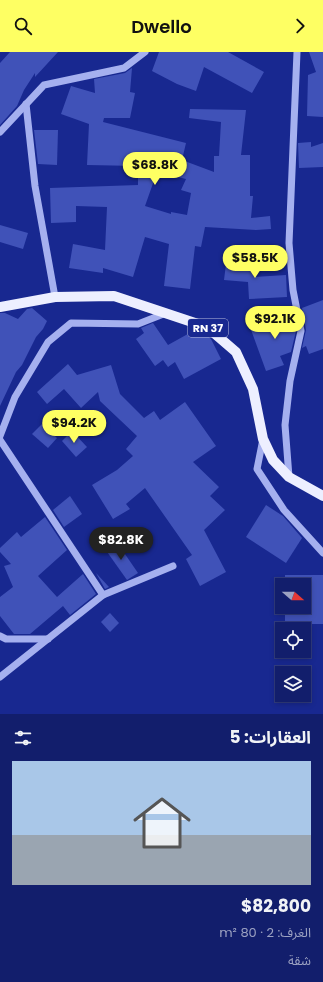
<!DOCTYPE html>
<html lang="ar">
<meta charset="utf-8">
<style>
:root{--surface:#121e6c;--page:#1f2b74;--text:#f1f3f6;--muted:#9ca2c2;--line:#313c7f;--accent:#feff63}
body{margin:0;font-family:Poppins,"Noto Sans Arabic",sans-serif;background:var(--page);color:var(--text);direction:rtl;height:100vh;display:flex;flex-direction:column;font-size:15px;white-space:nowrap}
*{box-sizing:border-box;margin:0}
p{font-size:13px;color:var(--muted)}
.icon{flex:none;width:22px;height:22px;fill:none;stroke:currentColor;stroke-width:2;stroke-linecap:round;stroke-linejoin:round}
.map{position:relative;height:662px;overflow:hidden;direction:ltr}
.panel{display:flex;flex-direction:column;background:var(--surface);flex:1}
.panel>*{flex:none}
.needle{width:26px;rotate:110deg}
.controls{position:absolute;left:275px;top:526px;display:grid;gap:8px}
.controls a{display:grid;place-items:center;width:36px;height:36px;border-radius:0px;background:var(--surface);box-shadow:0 2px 6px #0003,0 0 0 1px var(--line);font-size:20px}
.price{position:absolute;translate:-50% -34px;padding:0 9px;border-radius:14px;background:var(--accent);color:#111;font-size:13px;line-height:26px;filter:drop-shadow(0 1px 2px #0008)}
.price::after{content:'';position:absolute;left:50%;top:24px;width:12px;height:9px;margin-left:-6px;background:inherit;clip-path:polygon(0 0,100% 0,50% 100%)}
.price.active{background:#222;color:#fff}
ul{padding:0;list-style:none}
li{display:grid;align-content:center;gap:8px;height:212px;padding:0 12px}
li+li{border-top:1px solid var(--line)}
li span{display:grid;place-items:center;height:124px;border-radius:0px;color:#555}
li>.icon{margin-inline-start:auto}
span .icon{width:72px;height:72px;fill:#fffc;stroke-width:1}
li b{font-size:17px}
h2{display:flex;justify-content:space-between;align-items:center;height:48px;padding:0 12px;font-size:17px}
header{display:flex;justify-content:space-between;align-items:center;height:52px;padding:0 12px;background:var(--accent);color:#111;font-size:18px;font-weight:600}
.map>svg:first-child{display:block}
</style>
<header><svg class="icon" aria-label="forward" viewBox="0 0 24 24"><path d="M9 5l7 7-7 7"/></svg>Dwello<svg class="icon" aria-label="search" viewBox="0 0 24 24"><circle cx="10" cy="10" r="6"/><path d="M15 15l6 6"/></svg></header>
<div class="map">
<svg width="323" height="662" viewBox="0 0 323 662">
<rect width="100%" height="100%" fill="#182890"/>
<g fill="#4052b8" fill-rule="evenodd">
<path d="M10,0H58L35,25V21L24,38L17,54L0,73V11Z"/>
<path d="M159,0H228L264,20L252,41L204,15L196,39L177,32L152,19Z"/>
<path d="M309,0H323V65L307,64L308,23L316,20Z"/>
<path d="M132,16L130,40L135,41L130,66H104L103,70L186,91L182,108L214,120V104H219L221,70L189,66L190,57L246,58L241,103H250V144H253L251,166L270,164L271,177L256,178L205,175L201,195L195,194L190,237L164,234L169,192L145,185L133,225L103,216V221L69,216L73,192L105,198L107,155L76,154V170L51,171L50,136L138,133V114L87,113L89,72L61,62L71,34L95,41L94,27L125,21ZM157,120L186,127L181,138L191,141L187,163L171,160V162L145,154Z"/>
<path d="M34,78H58L57,113L38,112Z"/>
<path d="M311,90V95L323,91V115L299,116L298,91Z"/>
<path d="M0,173L28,181L23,197L0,190Z"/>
<path d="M227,204L256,207L254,225L286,223L287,245L249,247L248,230L224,228Z"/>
<path d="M323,248V297L309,302L306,294L302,296L306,278L302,256Z"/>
<path d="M32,256L47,269L43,277L36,285L22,313L16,320L0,354V261H5L18,267L27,257Z"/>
<path d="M292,260L296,279L291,300L280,304L284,313L266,319L250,275Z"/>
<path d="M153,271L168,293L195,278L204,281L211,287L221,307L184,327L175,310L168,315L163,308L155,314L136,287L144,281L141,276Z"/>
<path d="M68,312L77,323L111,313L120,342L144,366L154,359L160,368L185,350L216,394L193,410L219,435L210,444L225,458L204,478L226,520L200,534L186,507L192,503L145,436L126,452L130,457L113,467L92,433L117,418L133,404L126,397L137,384L100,349L98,340L81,356L64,337L47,352L37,340Z"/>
<path d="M42,372L57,386L48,396L32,382Z"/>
<path d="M72,379L87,395L76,405L62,389Z"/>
<path d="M70,444L82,462L64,475L53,458Z"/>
<path d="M266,453L283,464L302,486L286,511L246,485Z"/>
<path d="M45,465L67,498L38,524L57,545L83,522L96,542L70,563L63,554L30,582H14L0,564V545L13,535L4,514L11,512L0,500V496L17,480L21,485Z"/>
<path d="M116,489L138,521L127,528L105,497Z"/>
<path d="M96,521L109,535L105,537Z"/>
<path d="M285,523H323V572H285V555H304V533H285Z"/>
<path d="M110,561L119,571L110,580L101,570Z"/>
</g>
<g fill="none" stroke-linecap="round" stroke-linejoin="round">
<g stroke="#a5b0ef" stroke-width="7">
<path d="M26,52L35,134L55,245"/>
<path d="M0,80L44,33L124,16L145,0"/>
<path d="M0,384L15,345L48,290L71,271L138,272L166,261"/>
<path d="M263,387L257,417L284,458L323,501"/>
<path d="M0,388L103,543"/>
<path d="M289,425L285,373L290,329L301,279L293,238L289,191L297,0"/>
<path d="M0,584L6,587H48"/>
<path d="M0,625L103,543L173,514"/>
</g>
<path stroke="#edefff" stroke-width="10" d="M0,255L55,245L114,244L207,275L236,300L253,337L263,387L273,408L289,425L323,444"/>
</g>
<g text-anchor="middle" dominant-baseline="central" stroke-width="3" stroke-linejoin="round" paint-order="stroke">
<rect fill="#182890" stroke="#babede" stroke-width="1" x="188" y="267" width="40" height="18" rx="3"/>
<g font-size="11" font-weight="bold" fill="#fff">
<text x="208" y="276">RN 37</text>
</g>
</g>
</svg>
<div class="controls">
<a><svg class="needle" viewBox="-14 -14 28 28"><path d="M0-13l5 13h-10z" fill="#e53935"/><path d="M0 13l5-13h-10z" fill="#9ca2c2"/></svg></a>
<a><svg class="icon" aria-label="locate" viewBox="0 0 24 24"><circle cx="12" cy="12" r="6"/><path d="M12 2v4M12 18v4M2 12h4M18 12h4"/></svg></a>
<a><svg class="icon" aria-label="layers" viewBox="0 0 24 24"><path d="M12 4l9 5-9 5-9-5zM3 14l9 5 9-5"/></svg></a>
</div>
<b class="price" style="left:155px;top:134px">$68.8K</b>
<b class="price" style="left:255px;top:227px">$58.5K</b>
<b class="price" style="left:275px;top:288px">$92.1K</b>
<b class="price" style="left:74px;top:392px">$94.2K</b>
<b class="price active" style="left:121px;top:509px">$82.8K</b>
</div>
<section class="panel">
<h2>العقارات: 5<svg class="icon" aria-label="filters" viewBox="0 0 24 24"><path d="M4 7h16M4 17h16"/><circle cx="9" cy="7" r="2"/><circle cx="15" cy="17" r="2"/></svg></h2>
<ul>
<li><span style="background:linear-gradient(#a9c7e8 60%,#9aa5b1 0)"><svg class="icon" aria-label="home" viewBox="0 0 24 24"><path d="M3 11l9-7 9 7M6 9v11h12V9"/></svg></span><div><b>$82,800</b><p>الغرف: 2 · 80 m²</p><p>شقة</p></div></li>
</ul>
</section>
